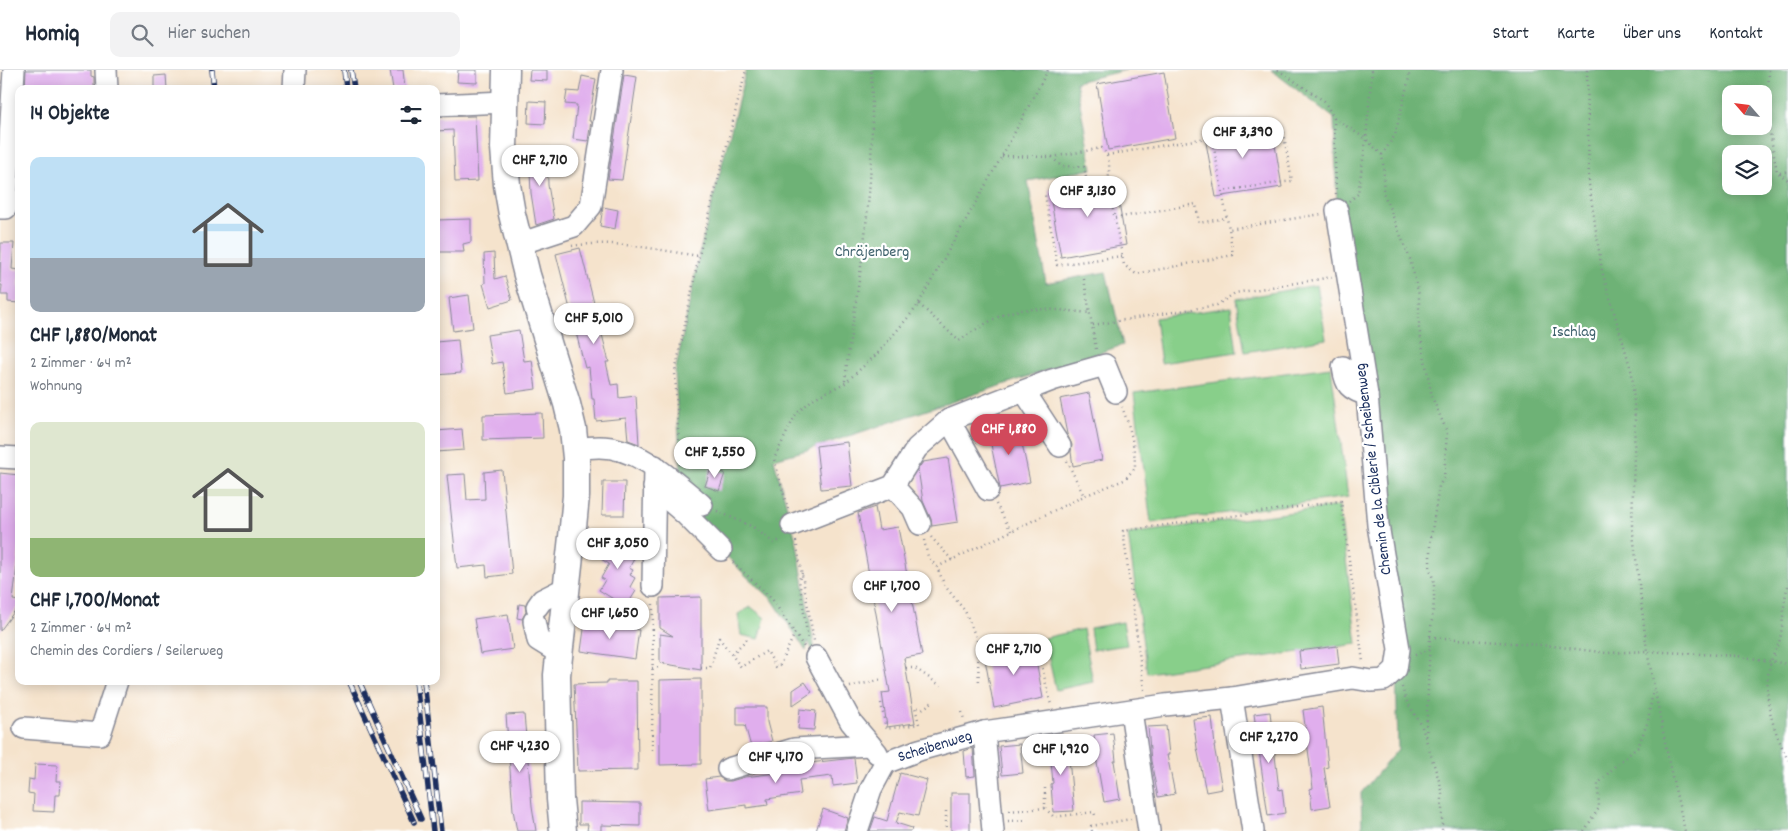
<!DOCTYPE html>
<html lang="de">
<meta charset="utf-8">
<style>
:root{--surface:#fff;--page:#f2f2f3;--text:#1f2937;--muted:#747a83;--line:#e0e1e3;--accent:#d1495b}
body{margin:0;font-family:Dekko,sans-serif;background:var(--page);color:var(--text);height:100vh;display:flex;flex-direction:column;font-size:19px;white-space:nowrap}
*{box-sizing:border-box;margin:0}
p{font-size:16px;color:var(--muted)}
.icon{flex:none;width:28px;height:28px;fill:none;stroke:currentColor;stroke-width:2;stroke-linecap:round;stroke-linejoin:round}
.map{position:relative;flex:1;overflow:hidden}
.details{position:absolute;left:15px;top:15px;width:425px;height:600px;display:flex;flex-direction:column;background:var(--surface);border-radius:10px;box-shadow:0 2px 12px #0003}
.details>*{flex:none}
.needle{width:32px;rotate:298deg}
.fabs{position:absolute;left:1722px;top:15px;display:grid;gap:10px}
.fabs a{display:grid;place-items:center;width:50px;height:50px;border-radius:10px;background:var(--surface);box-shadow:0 2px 12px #0003;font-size:25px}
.price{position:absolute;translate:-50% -42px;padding:0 11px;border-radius:18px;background:#fff;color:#222;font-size:16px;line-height:32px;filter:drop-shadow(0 1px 2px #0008)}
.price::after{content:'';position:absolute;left:50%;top:30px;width:15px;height:11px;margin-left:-8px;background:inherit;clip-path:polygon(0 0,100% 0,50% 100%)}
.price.selected{background:var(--accent);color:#fff}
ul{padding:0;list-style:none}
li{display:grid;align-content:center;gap:10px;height:265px;padding:0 15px}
li span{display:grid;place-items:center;height:155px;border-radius:10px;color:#555}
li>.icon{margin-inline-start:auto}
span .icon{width:90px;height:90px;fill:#fffc;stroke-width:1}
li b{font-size:21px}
h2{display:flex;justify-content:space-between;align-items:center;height:60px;padding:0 15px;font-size:21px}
header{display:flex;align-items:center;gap:30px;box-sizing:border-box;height:70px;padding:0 25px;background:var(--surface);border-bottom:1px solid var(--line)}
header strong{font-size:24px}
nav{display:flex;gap:28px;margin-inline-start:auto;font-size:18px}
.search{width:350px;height:45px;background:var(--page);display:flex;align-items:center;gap:12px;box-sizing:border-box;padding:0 18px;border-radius:10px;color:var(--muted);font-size:19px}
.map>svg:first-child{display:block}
</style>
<header>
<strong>Homiq</strong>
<div class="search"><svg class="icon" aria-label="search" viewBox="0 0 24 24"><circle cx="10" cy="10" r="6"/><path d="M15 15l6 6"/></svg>Hier suchen</div>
<nav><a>Start</a><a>Karte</a><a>Über uns</a><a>Kontakt</a></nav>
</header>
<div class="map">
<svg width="1788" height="761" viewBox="0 0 1788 761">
<rect width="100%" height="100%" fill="#fff"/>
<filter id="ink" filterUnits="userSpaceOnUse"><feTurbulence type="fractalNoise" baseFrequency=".02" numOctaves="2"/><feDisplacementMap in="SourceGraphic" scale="10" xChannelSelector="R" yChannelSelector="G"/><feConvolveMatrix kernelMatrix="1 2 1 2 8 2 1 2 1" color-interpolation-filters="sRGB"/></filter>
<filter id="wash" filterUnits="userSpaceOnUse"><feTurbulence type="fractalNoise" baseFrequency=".0096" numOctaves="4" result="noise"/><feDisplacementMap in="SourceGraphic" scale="20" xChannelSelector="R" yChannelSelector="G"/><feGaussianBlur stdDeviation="1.12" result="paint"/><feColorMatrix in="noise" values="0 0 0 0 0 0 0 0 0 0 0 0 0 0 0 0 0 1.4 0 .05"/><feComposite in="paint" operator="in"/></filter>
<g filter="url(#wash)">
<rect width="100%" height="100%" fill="#f5e3cc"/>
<g fill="#88cf8a" stroke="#527f74">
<path d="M1317,215L1326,269L1245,282L1236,229Z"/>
<path d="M1231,237L1237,282L1161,293L1155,248Z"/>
<path d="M1331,297L1348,427L1151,453L1134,323Z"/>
<path d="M1339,436L1357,574L1147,603L1128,464Z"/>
<path d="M751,537L765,548L759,569L741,565L738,544Z"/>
<path d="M1123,552L1127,575L1093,580L1090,558Z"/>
<path d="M1083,559L1093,612L1056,620L1044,568Z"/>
</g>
<g fill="#6eb276" stroke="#44706a" fill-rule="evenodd">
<path d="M746,0H1126L1076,12L1092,99L1028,111L1046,213L1106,202L1123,275L807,380L774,389L797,474L816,587L808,571L806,581L772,529L746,506L721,480L682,418L675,303L700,181Z"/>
<path d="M1271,0H1788V761H1362L1361,723L1398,679L1396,599L1337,140L1334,48ZM1731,24H1764V56H1731ZM1731,84H1764V116H1731Z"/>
</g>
<g id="blocks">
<g fill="#e0aeed">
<path d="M26,0H91V6L94,7V19H25Z"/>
<path d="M390,0H403L405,19H393Z"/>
<path d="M458,0H477V13L457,12Z"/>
<path d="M530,0H547V11L529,10Z"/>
<path d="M1164,2L1175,68L1108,80L1097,14Z"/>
<path d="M166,5L167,19H154V6Z"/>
<path d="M624,5L637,7L622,110L608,109Z"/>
<path d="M582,6L596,9L589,51H591L588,71L573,69L577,35L565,34L567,21L579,22Z"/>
<path d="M529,31L546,32L545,54L528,53Z"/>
<path d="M475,46L478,111L455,112L453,60L436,61V47Z"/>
<path d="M1271,51L1282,117L1216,127L1204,62Z"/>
<path d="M544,81L547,83L548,115L554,149L536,155L531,123L529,82Z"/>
<path d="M1115,109L1126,175L1061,187L1049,120Z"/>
<path d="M603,137L618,140L615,159L600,156Z"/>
<path d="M471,149V172L463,174L464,182H436V150Z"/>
<path d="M1,173H14L12,199L19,200V233L8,232V225H1L2,215H0Z"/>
<path d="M580,178L609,292H606L611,315L618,314L619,328L636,326L639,374L628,370L626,348L596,351L594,329H592L589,297L585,298L556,184Z"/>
<path d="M494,183L495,209L505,206L512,230L490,237L483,214L485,213L484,184Z"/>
<path d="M469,225L473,258L453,261L449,228Z"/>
<path d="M519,260L524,291L532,290L536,319L507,323L502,292L492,294L487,265Z"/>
<path d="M458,270L461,303L436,305V272Z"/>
<path d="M1089,323L1102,390L1073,396L1071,382L1072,375L1067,364L1060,329Z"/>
<path d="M542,343L543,368L483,370V345Z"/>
<path d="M1018,354L1030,412L1000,418L988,360Z"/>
<path d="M462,359L464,380L436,382V361Z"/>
<path d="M847,372L852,416L821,419L816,376Z"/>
<path d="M948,388L958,452L932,456L931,449L923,431L918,399L923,392Z"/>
<path d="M711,398L725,403L719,421L705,416Z"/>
<path d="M502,400L512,504L487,507L486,495L457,498L447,405L465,404L467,430L485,429L484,402Z"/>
<path d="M0,403L19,405V480L13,530L19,531V535L0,561Z"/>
<path d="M603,412H625L624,445H602Z"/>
<path d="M875,437L879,460L898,457L922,585L904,588L915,653L887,657L882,623L890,622L858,443Z"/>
<path d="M609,461L633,475L627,485L634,489L629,498L633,500L630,505L635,508L630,517L636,521L626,537L599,520L605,510L601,508L609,494L601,489L608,478L601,473Z"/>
<path d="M701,527V600L660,593V564L673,566L660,558V528Z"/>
<path d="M519,534L525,535L526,542L522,549L517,548Z"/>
<path d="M508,544L513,579L480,584L474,549Z"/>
<path d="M585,552L639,560L635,589L581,581Z"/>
<path d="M1033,574L1043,628L994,638L984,584Z"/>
<path d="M1337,576L1339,594L1301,599L1299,581Z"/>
<path d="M701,609V694L660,695V610Z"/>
<path d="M607,611H637L638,700L578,701L574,614L607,613Z"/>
<path d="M805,612L812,622L793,635V620Z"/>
<path d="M737,637H767V652L772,671L751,677L745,655H737Z"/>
<path d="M1322,637L1328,697L1324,698L1330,736L1312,739L1310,719L1313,718L1303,640Z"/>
<path d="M800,639L816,641L814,660L798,659Z"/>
<path d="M1270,642L1279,720L1282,719L1285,743L1268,746L1254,644Z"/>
<path d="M524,644L532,736L536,761H517L513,740L506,645Z"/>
<path d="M1212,647L1215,676H1214L1222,719L1206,722L1197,678L1193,649Z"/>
<path d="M1166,656L1169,685H1167L1175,724L1158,727L1151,691L1148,657Z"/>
<path d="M1113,663L1116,691H1114L1120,729L1104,732L1097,693L1094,665Z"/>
<path d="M1067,668L1074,741L1053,742L1051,714L1053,713L1049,670Z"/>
<path d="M1020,674L1023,703L1002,705L999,676Z"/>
<path d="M973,678L975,706L966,707L964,681Z"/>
<path d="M854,688L857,713L833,716L832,706L799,710L801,724L767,729L768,735L746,738V735L709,740L705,709L719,707L725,711H731L745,707L776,703L775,698L782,696Z"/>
<path d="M35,694L57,695L56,711H61L60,725H55L54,742L33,741L34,724L28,723L29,709L34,710Z"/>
<path d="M900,703L927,710L918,746L900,742L896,753L912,758L911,761H870L875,747L887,751Z"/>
<rect x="951" y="723" width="19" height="38"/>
<path d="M579,732L640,733V756L601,755V761H587L588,754H579Z"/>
<path d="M823,739L848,748L844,761H816Z"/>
</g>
</g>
</g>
<g filter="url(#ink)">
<use href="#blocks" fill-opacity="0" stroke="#888995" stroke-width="1"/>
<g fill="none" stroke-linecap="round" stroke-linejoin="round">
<g stroke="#888995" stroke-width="24">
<g id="minor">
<path d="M106,0L107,19"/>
<path d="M294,19L295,0"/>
<path d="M436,35L505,32"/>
<path d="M0,138H6L14,0"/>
<path d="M519,174L574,156L591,136L612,0"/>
<path d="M1343,297C1346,317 1349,318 1367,325"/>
<path d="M1024,321L1060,376"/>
<path d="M949,350L988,420"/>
<path d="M576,379C583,378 591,377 599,377C640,377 673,411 702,435"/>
<path d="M0,387L19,388"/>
<path d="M893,416L913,438L920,454"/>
<path d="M654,417L685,444L721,480"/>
<path d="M792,455L893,416L917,378L949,350L1052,310L1105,295L1116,322"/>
<path d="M653,516L655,396"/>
<path d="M537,537L542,530L566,518"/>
<path d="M534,551L538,570L559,583"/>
<path d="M816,587L851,652L877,683"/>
<path d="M1232,628L1253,761"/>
<path d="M1131,641L1149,761"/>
<path d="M24,658L100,664L117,611"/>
<path d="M984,662L993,761"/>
<path d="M885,693L919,680L984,662L1165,635L1232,628L1353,608L1371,611L1384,610L1396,599L1399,579L1378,455L1367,325L1337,140"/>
<path d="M728,699L794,679L870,675"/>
<path d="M857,761L871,719L885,693"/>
</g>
</g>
<g stroke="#888995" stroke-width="29">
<path id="major" d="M506,0L504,78L507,115L512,144L527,205L567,334L573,359L576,388V426L572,467L557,605L560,729L563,761"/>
</g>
<g stroke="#888995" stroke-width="2.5" stroke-dasharray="1 4" stroke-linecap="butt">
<path d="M1278,0L1324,31L1334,48L1366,69L1382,85L1384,101L1383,122L1410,189L1419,225V258L1432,327L1447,362L1444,408L1439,416L1430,474V498L1434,513V532L1430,567L1426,670"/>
<path d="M1587,0L1589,114L1602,201L1632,303L1635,348L1632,455L1647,581L1671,702L1685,761"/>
<path d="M1769,0L1767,45L1777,102L1788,110"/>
<path d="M1334,48L1336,124"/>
<path d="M1212,67L1229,159L1322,144"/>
<path d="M1107,85L1282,55L1292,111L1222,121"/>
<path d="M1382,85L1395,65L1409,8V0"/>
<path d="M1002,86L1052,87L1102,78C1112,90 1109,100 1108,115"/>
<path d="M1052,87L1061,96L1084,97L1088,118"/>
<path d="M1780,103L1788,101"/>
<path d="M1349,131L1358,124L1366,69L1372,0"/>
<path d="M1115,148L1196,134L1199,153L1226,148"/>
<path d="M572,176C614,169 657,180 699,186"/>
<path d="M1122,186L1057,195L1045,125L1108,115L1124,195L1136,204L1233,185L1229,159"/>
<path d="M1084,209L1096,279"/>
<path d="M919,234L959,271C973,261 994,247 1011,242C1030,236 1069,241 1089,243"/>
<path d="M1093,255L1217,235L1235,223L1332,207"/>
<path d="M845,311C851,256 862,201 867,145C872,97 873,49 871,0"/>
<path d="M1067,391L1084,426"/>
<path d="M680,395L675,303L700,181L746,0"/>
<path d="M996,434L1011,461"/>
<path d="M788,439L774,389L796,344L814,328L845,313L878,283L916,238L1002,86L1048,0"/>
<path d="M717,441L753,457L774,473L782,469"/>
<path d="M931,467L952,490"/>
<path d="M924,470L928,487L937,497L945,516L965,541L977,570L979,614"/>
<path d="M796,471L814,571"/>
<path d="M733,492L772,529L804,577"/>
<path d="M937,497L1084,426L1124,410L1135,398C1135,376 1130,357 1122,337"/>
<path d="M802,503L799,510L808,570"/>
<path d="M1788,516C1782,535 1784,555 1779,573C1777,579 1773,585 1771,591C1761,626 1773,659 1788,690"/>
<path d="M1430,567L1553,576L1607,583L1647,581L1738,586L1788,594"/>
<path d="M977,579L1035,568L1051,635"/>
<path d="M732,584L747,569L746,566"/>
<path d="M1415,585L1430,579"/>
<path d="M652,598L660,597"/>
<path d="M701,598H710L719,568L741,597L767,581L776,597H779L795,563"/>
<path d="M906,598H915L941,616"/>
<path d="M850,617L883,609"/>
<path d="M1402,617L1406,630L1421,654L1442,720V761"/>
<path d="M1144,620L1123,461L1341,431L1363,592"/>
<path d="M881,633L886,659L919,654L915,637L922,639L933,632"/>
<path d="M962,642L964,650"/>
<path d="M652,680L653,531"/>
<path d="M1045,738L1054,747L1094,742L1096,748"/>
<path d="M946,741V761"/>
<path d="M1009,741L1045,738V714"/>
<path d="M1008,751L1028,750"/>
<path d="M1092,761L1091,756L1131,749"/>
<path d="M1584,761L1599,738L1598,714L1616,695L1638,677L1648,651L1653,620"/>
</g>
<use href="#minor" stroke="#fff" stroke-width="21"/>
<use href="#major" stroke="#fff" stroke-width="26"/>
<g stroke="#1b2f5e" stroke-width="5.5">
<g id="rail">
<path d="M212,0L214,19"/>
<path d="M344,0L346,19"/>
<path d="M351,0L354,19"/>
<path d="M349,611L414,752"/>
<path d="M359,611L421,749"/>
<path d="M416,611L433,761"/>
<path d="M424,611L441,761"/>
</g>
</g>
<use href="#rail" stroke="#fff" stroke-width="4" stroke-dasharray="11" stroke-linecap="butt"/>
</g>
</g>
<g text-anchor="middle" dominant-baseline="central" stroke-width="4.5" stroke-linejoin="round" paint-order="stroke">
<g font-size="16" fill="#3c5f6b" stroke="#fff">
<text x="872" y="182">Chräjenberg</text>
<text x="1574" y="262">Ischlag</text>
</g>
<g font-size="16" fill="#1b2f5e" stroke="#fff">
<text transform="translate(1374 399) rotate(-97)">Chemin de la Ciblerie / Scheibenweg</text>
<text transform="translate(935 677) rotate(-17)">Scheibenweg</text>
</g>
</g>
</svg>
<div class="fabs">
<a><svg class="needle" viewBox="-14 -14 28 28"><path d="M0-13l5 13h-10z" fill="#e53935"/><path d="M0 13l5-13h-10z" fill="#747a83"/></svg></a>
<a><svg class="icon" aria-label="layers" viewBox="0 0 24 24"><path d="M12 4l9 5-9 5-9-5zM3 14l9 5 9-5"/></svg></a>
</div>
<b class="price" style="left:1243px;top:89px">CHF 3,390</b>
<b class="price" style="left:540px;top:117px">CHF 2,710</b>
<b class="price" style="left:1088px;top:148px">CHF 3,130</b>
<b class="price" style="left:594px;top:275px">CHF 5,010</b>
<b class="price selected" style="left:1009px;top:386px">CHF 1,880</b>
<b class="price" style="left:715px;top:409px">CHF 2,550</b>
<b class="price" style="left:618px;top:500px">CHF 3,050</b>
<b class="price" style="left:892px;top:543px">CHF 1,700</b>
<b class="price" style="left:610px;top:570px">CHF 1,650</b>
<b class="price" style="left:1014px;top:606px">CHF 2,710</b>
<b class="price" style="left:1269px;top:694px">CHF 2,270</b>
<b class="price" style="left:520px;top:703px">CHF 4,230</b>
<b class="price" style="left:1061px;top:706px">CHF 1,920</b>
<b class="price" style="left:776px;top:714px">CHF 4,170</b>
<section class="details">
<h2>14 Objekte<svg class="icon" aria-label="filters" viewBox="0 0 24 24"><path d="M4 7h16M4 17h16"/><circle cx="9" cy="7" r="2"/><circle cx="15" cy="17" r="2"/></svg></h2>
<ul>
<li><span style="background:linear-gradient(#bfe0f5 65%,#9aa5b1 0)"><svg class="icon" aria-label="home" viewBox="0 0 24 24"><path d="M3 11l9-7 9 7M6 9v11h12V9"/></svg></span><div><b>CHF 1,880/Monat</b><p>2 Zimmer · 64 m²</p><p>Wohnung</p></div></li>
<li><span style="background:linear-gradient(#dfe7d0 75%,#8fb573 0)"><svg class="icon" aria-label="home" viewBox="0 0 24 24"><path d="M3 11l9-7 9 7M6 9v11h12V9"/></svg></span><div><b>CHF 1,700/Monat</b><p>2 Zimmer · 64 m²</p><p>Chemin des Cordiers / Seilerweg</p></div></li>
</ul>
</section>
</div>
